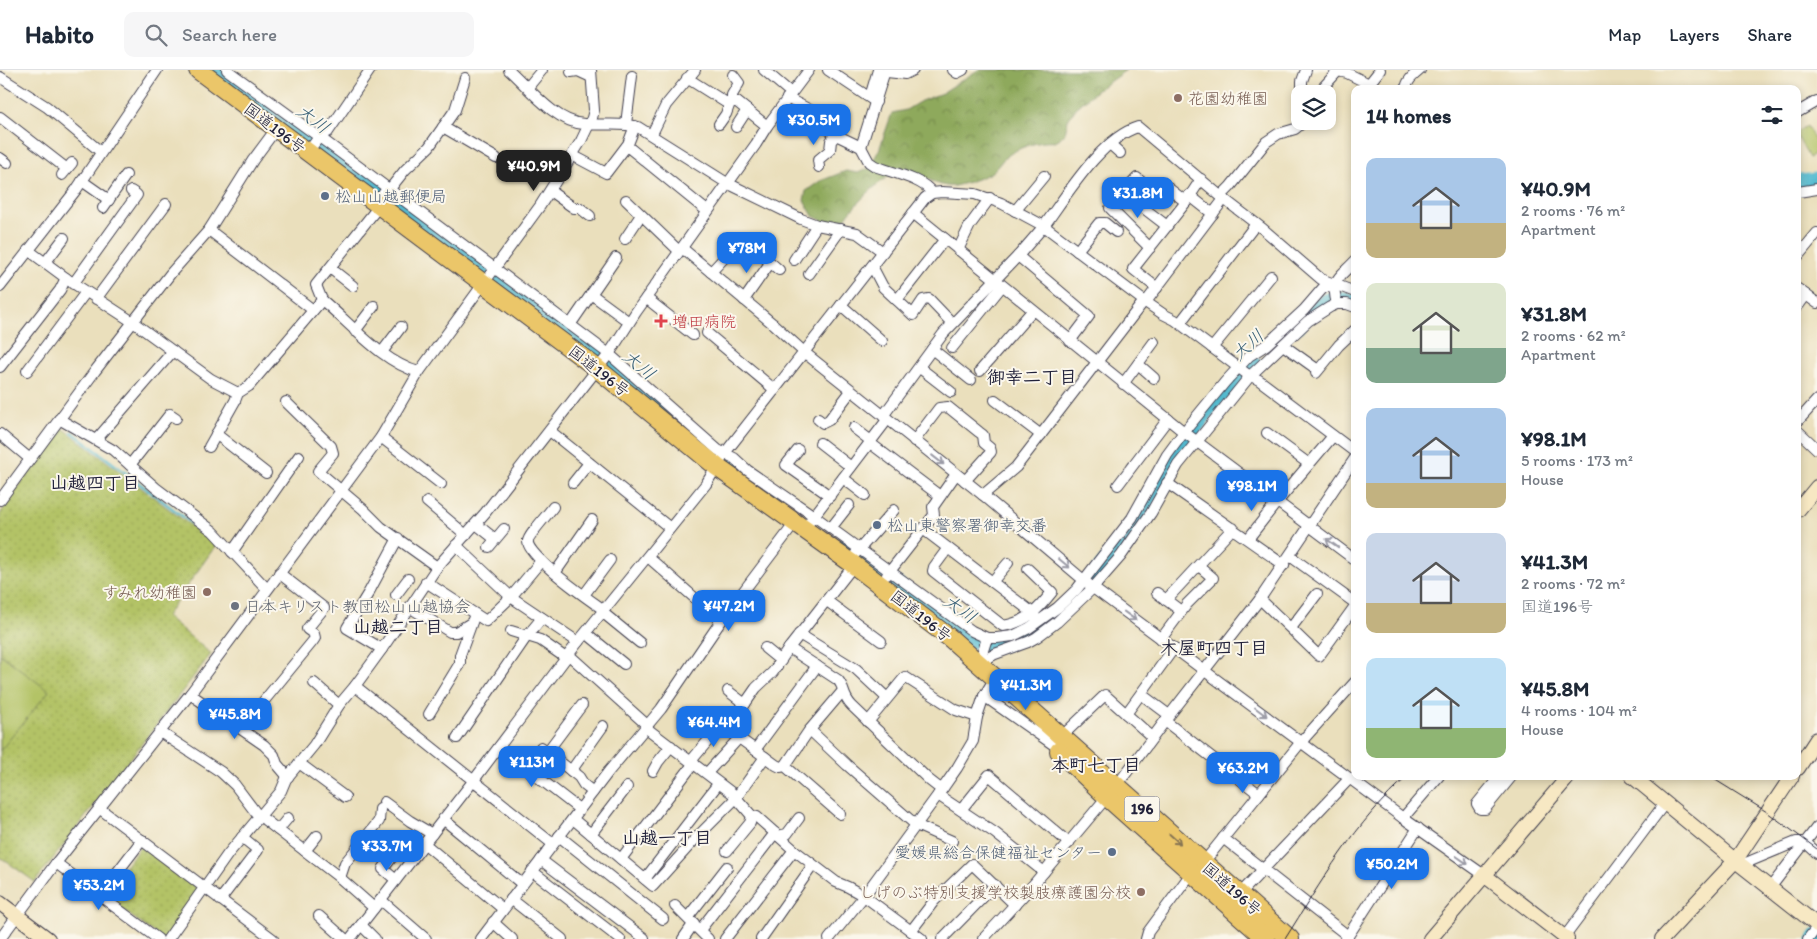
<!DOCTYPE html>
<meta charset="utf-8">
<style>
:root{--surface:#fff;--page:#f6f6f7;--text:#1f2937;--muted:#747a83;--line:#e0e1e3;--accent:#1a73e8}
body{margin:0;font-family:Itim,"Klee One",sans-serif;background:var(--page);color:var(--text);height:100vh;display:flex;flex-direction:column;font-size:19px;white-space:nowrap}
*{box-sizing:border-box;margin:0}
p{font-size:16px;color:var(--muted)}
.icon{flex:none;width:28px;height:28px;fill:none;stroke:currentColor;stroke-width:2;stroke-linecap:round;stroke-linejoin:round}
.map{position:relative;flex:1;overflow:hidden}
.sheet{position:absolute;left:1351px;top:15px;width:450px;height:695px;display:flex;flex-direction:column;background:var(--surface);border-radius:10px;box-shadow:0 2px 8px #0003}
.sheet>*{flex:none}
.fabs{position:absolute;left:1291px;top:15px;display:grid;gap:10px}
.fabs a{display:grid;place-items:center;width:45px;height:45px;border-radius:10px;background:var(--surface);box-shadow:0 2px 8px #0003;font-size:25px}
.price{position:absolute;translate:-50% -42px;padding:0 11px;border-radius:10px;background:var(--accent);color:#fff;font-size:16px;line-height:32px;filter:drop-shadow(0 1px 2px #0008)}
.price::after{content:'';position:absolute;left:50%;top:30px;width:15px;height:11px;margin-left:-8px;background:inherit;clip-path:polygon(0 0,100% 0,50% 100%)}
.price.selected{background:#222;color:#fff}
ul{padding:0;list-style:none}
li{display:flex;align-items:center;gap:15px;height:125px;padding:0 15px}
li span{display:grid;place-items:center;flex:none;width:140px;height:100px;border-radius:10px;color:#555}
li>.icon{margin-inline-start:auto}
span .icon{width:60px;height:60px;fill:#fffc;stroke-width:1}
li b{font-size:21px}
h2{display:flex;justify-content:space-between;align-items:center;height:60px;padding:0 15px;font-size:21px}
header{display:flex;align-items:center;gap:30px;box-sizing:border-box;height:70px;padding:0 25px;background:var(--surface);border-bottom:1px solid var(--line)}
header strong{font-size:24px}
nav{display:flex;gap:28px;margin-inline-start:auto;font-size:18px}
.search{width:350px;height:45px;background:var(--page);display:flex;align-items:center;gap:12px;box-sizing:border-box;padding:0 18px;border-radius:10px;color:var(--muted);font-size:19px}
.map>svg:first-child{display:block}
</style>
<header>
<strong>Habito</strong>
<div class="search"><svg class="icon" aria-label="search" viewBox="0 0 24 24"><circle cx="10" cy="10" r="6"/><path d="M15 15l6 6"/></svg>Search here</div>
<nav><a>Map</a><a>Layers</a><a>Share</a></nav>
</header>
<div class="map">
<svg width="1817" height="869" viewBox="0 0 1817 869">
<defs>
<pattern id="forest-crowns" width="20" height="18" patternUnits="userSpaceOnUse" patternTransform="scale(1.25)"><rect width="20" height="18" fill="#8ea95b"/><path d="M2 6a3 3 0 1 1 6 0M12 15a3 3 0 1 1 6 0" fill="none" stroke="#74894c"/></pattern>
<pattern id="park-dots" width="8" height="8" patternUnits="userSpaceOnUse" patternTransform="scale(1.25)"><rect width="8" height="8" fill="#b3c366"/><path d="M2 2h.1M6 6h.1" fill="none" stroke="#9aa759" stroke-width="1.8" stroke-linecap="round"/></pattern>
</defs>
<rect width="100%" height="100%" fill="#fbf7ec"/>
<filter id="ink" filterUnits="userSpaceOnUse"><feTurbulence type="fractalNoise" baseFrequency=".02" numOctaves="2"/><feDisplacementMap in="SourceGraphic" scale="10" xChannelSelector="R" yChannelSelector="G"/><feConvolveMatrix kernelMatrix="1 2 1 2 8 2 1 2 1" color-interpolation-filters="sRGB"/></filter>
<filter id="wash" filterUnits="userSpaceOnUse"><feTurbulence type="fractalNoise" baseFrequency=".0096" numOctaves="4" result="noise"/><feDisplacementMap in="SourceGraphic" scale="20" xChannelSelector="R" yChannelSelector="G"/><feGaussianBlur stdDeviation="1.12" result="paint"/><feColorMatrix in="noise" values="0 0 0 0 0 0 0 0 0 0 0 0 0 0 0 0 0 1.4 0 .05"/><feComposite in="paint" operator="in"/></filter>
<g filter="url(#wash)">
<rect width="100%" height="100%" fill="#eadfbc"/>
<path fill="url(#forest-crowns)" stroke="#58664b" d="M978,0H1126L1096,21L1076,38L1068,50L1065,63L1056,72C1040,70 1018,77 1006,87C1001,91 998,97 993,101C986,107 964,114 954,116C935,119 919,98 900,101C886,103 853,136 846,148L827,153L813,146L804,130L806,121L820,111L846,101L858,103L869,98L879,80L892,43L906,40L921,31L942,23Z"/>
<g fill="url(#park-dots)" stroke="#6a7250">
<path d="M60,356L216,475L166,546L211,584L35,812L0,787V444Z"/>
<path d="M141,776L201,821L165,869H162L103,825Z"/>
</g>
<g fill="#b3c366" stroke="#6a7250">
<path d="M1807,56L1817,74V83L1809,88L1798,68V61Z"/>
<path d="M0,584L49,621L0,681Z"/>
</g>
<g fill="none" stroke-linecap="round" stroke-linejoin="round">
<path stroke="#51b9cf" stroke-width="2.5" d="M72,362L219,474"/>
<g stroke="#51b9cf" stroke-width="15">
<path d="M216,0L309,68L484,200"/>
<path d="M1798,112L1817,110"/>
<path d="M498,210L593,280L715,384L775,428"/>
<path d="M1296,257C1317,238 1324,220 1355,232"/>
<path d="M843,476C869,495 896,513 921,532C935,543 964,571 981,574C1009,580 1036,560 1056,543"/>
<path d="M1077,524L1092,509L1126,466L1178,381L1218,328L1256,295"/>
<path d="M1815,869L1817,866"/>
</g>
</g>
</g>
<g filter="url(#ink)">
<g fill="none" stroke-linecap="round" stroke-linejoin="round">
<g stroke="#403e4e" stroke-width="12">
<g id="street">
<path d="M227,0L326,72L609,284L718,380L734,388L747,400L814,446L972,561L987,568H997L1013,566L1029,558L1057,538L1077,519L1132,448L1167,385L1184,362L1225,312L1249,286L1266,275L1304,240L1323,218L1334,215"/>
<path d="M509,0C529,18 555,52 584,54C602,56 620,52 638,57L727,113L801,149L817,155L857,163L883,182"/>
<path d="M764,0L791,23"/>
<path d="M828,0L876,32"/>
<path d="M953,0L957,3L963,0"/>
<path d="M571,2L578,1L591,7"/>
<path d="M887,2L905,4L913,0"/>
<path d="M0,7L47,37L101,82"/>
<path d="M687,8L725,32H737L767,56"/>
<path d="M528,17L542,0"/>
<path d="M1375,19L1369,14L1380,0"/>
<path d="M1406,19C1407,10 1413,6 1420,0"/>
<path d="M1302,24V11L1306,0"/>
<path d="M1317,24L1338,1L1347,3L1369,14"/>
<path d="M870,27L878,0"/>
<path d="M787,28L810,40L817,50L836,65L861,77L869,92L875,96C890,102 924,109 932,123"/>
<path d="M732,32V25L739,13L733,5"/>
<path d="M1798,42L1817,31"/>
<path d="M0,47L67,99"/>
<path d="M626,54L632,6"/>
<path d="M719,54L726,44L730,33"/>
<path d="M443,57L496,88"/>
<path d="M736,57L747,40"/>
<path d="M829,60L832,48L835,44"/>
<path d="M652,64L666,35L695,0"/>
<path d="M1110,74L1120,83"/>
<path d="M627,76L707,141"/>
<path d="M861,77L884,4L888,0"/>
<path d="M308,82L319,67L328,62L370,0"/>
<path d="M572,85L606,103L628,74L635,56"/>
<path d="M0,88L7,93"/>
<path d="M819,97L818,90L830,80L831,71L836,65"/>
<path d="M62,105L72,93"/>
<path d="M82,111L109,130"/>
<path d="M389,120L405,100L429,77L455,40L465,8"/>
<path d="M550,121L574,138H580L590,146"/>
<path d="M1798,122L1817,119"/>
<path d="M1124,123L1167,156"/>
<path d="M1189,125L1213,144"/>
<path d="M1221,126L1230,117L1266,72L1278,64L1295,59L1301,54V51"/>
<path d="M626,130L679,181"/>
<path d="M103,138L126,105"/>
<path d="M1015,141L1044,106"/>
<path d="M913,143L1184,362L1355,490"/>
<path d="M209,160L313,240"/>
<path d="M625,169L641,145"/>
<path d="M682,178L772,253L805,283L983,425L1093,518L1403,748L1484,805"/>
<path d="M1150,178L1110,138L1137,108L1155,123L1163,114L1186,132"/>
<path d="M28,180L70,211L133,252L211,309L238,323"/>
<path d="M958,180L970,155L990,128"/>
<path d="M1077,181L1099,153H1105L1116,162"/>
<path d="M1018,186L1089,246L1070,271"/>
<path d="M1798,186L1817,163"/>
<path d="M794,190L817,155"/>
<path d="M45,193L64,168"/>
<path d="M872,196L883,217L913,245L923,230L929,229L952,253"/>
<path d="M330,198L353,216"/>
<path d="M711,202L740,171H746L779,200"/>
<path d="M809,204L841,159"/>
<path d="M73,214L137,125L131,121"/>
<path d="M0,217L76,120L157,0"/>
<path d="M1157,218L1133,199L1186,132L1201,109"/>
<path d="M1798,219L1817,233"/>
<path d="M591,224L629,252"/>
<path d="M646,228L693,265"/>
<path d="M96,229L166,134"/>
<path d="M322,230C350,253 383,293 419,302"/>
<path d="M744,230L770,193"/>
<path d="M897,230L945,169"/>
<path d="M1146,232L1224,129"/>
<path d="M1337,234C1330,209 1339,208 1355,191"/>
<path d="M841,235L882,271"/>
<path d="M1798,236L1806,225"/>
<path d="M1180,253L1256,154"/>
<path d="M570,255L616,188"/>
<path d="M355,261L374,236"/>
<path d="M707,263L775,320"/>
<path d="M1283,275L1318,300"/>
<path d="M952,278L1002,216"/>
<path d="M1212,278L1271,206"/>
<path d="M932,279L971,310"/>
<path d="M382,282L401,257"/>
<path d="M1138,294L1154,308"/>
<path d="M0,297L60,220L66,208"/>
<path d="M920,298L951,322"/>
<path d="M27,301L86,222"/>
<path d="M980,301L1032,241"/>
<path d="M1316,303L1339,275L1355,260"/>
<path d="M1123,314L1154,272"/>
<path d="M995,330L1041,365"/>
<path d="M286,332L331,376L333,383L318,401L363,439L381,457L437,497"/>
<path d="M883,346L943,264L1018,186L1044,156L1144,231L1163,244L1175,250L1247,304L1259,310L1355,382"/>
<path d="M59,349L113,380L156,418L213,461L267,519"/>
<path d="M818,349L823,353L829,350L851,321"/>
<path d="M1798,351L1817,330"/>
<path d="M854,358L871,371"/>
<path d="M550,361L670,458"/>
<path d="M1798,361L1817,379"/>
<path d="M1267,363L1309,394"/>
<path d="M0,364L30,389"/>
<path d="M216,364L266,403"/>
<path d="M381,367L441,414"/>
<path d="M96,370L173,281"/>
<path d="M914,371L939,338L948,337L979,362L983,365L984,373L990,378L991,382L965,411"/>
<path d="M820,373L851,397"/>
<path d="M870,373L940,426"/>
<path d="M209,377L235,331L238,323L249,316L322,230L316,215L375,141L380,128L387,119"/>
<path d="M798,380L786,395L830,426"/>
<path d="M130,395L170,344L176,348"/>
<path d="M843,408L865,425"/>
<path d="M573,413L589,393"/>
<path d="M1167,413L1284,495"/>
<path d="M1118,415L1168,349"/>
<path d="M983,425L1016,397L1144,231"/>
<path d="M0,430L95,301L171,203L209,160L253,90L276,59"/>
<path d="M427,432L466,465"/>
<path d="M553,437C549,443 528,466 528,471C525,485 591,531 604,540"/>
<path d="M476,454L495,469"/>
<path d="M831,458L849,435"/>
<path d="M804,459L887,350"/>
<path d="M923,459L1029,540L1036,548"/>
<path d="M1248,469L1277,432L1333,366"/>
<path d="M456,475L511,527L578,572"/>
<path d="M489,477L504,459"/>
<path d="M948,478L934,497L933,501L1003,556C1027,552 1037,541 1052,522L1028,499"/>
<path d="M232,482L299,386"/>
<path d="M856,483L894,440"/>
<path d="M1290,486L1355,533"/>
<path d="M648,487L721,551"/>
<path d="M555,503L592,450"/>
<path d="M887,505L934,445L933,437L956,404"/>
<path d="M426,512L486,551L511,527L541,491"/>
<path d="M992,512L1008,493"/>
<path d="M1157,523L1181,541"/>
<path d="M396,525L408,509"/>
<path d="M584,525L610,490"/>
<path d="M1260,529L1319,586L1355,536"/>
<path d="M1166,530L1233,458"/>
<path d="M827,531L881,571"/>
<path d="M409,537L450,562H456L471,553"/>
<path d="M602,542L640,573"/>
<path d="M1291,558L1317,524"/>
<path d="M511,561L540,570L566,588"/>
<path d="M586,563L624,594"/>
<path d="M799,564L856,599L887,628"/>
<path d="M1161,569L1187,534L1213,508L1199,496"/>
<path d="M765,578L781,591"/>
<path d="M789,578L838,610C845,618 842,626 852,636L929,710L938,717L943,718"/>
<path d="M382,579L347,558L369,522L398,468"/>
<path d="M569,585L647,655"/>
<path d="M979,593L995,584L1028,572L1037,567L1057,552L1093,518L1121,486L1151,443L1178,395L1250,306L1308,251L1330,237L1337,234H1347L1355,237"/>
<path d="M979,593L987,568"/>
<path d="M314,613L339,635"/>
<path d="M355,616L553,774"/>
<path d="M728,621L745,634"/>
<path d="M190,624L264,675L274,685L277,694L288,707"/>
<path d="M1141,624L1169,645"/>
<path d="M984,626L1054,675"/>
<path d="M263,632L313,571L315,568L314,564L307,559L324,538L279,503"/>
<path d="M429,644L460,593V585L475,544"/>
<path d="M1126,644L1174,578"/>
<path d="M1165,651L1259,724"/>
<path d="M868,652L905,607L956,640L977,647"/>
<path d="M645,657L732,723L752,746L757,747L794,780L836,812L848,817L864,826L922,869"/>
<path d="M810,660L847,695L916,755L952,771"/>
<path d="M160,662L221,702L235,715L259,747"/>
<path d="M1061,667L1105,625L1152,667"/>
<path d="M457,668L527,566L542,548"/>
<path d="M499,677L579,739"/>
<path d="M541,677L579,707L584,715L593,722"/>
<path d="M755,680L817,596"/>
<path d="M547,682L582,635"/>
<path d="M691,691L712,666"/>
<path d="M299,693L345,727"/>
<path d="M785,696L808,662L842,622"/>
<path d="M571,701L603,656"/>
<path d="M653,701L658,692L671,676"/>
<path d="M707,703L739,668"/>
<path d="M1500,706L1477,734L1480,739H1485L1512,706"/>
<path d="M938,725L995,763L1044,802"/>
<path d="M384,732L410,751L432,764"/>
<path d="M99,738L273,869"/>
<path d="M961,740L989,705L1069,773"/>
<path d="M840,744L785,696L780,697L776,695L739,668C733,664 732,659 733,651L756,618L773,602L789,578L854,495"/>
<path d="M1403,748L1439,706"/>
<path d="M443,749L522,814"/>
<path d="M573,749L653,816L698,766L736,728L765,687"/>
<path d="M265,750L340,808L374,838"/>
<path d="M278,760L288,748"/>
<path d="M591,764L627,717"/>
<path d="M559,766L663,849"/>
<path d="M778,766L787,764L799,748"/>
<path d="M1223,768L1348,866"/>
<path d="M425,774L503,839"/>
<path d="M305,781L317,766"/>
<path d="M727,781L750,753L752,746"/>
<path d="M621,789L694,693"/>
<path d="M541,790L644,868"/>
<path d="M56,793L158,869"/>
<path d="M1741,795L1796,772H1805L1817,783"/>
<path d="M532,801L620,869"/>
<path d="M340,808L345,793L379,751L380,739"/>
<path d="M645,809L718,714"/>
<path d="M396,810L383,799L402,774L416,784"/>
<path d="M1770,818L1817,757"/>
<path d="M99,826L142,770"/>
<path d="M1237,827L1350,708"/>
<path d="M511,829L562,869"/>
<path d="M220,830L258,780L242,767"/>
<path d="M381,830L426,869"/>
<path d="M675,836L708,869"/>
<path d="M319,846L345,869"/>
<path d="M688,847L727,797"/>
<path d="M493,852L512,869"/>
<path d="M361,855L375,869"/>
<path d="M700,860L775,763"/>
<path d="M911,861L934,831L972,794L1015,835"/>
<path d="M0,869L56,793L190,624L381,367L419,302L540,136L581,71L592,48L594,40L591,0"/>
<path d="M168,869L228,784L281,721L286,709L314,675L339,635L355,616L382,579L437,497L485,443L609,284L636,242L756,74L767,56L809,0"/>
<path d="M350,869L474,710L578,572L706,414L725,383L925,128L932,123L942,122L975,124L1001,133L1044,156C1066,126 1101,68 1138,57L1224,129L1263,159L1321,209L1355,222"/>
<path d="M481,869L609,701L661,639L721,551L795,453"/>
<path d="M683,869L694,853"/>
<path d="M725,869L794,780"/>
<path d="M761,869L813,795"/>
<path d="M829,869L864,826L943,718L957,698L973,671L977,647L984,626L995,608"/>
<path d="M942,869L995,815"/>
<path d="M983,869L1033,815L1121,710L1165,651L1260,529L1355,388"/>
<path d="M1146,869L1148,862L1187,809L1208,787L1301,672L1355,612"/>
<path d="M1346,869L1418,758"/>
<path d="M1563,869L1665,733"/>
<path d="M1808,869L1817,857"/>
</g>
</g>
<g stroke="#403e4e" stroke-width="16">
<g id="secondary">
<path d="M1798,440L1817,417"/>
<path d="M1798,698L1817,669"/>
<path d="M1632,706L1732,788L1817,855"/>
<path d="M1484,805L1567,869"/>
<path d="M0,833L48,869"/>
<path d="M1430,869L1569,706"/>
<path d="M1662,869L1735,791L1792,706"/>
</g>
</g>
<g stroke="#403e4e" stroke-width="20">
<g id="highway">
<path d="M198,0L594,296L717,397L850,492L950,568L1290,869"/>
<path d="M1059,681L1107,727L1266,869"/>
</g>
</g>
<use href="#street" stroke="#fff" stroke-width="10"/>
<use href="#secondary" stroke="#f7e8c3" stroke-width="14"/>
<use href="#highway" stroke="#ebc669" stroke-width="18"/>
<g stroke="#22223b" stroke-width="1">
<path d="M1709,706L1767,742L1817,779"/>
<path d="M1285,869C1321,812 1356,751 1408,706"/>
</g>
</g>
<defs><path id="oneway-shaft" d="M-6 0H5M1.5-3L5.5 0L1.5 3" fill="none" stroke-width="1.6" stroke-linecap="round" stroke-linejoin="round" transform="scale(1.25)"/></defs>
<g stroke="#9c9ca7">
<use href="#oneway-shaft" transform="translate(938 390) rotate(38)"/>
<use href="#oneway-shaft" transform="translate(1332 473) rotate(-145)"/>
<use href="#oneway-shaft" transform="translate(1064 493) rotate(40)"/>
<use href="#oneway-shaft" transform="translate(1130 546) rotate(36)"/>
<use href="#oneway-shaft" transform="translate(1261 642) rotate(37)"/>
<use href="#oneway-shaft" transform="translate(1462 790) rotate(35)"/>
</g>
<use stroke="#867452" href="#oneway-shaft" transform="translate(1175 769) rotate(42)"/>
</g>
<g fill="#8d6e63" stroke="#fbf7ec" stroke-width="2">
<circle cx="1178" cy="28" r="5"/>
<circle cx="207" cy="522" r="5"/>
<circle cx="1141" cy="822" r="5"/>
</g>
<g fill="#5c6f8a" stroke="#fbf7ec" stroke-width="2">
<circle cx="325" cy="126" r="5"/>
<circle cx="877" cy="455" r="5"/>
<circle cx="1112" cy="782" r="5"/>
</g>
<path fill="#e0444e" stroke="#fbf7ec" stroke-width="2" d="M658.5 243.5h5v5h5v5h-5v5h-5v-5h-5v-5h5z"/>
<circle fill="#6b7280" stroke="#fbf7ec" stroke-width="2" cx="235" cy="536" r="5"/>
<g text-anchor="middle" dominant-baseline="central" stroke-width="4" stroke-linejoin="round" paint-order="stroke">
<rect fill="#fbf7ec" stroke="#636270" stroke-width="1" x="1124.5" y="726.5" width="35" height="25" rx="4"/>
<g font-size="15" font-weight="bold" fill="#22223b">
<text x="1142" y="739">196</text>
</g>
<g font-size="16" fill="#785e54" stroke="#fbf7ec" text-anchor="end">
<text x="1188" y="28" text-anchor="start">花園幼稚園</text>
<text x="197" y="522">すみれ幼稚園</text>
<text x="1131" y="822">しげのぶ特別支援学校製肢療護園分校</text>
</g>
<g font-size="16" fill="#22223b" stroke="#fbf7ec">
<text transform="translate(275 58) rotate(37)">国道196号</text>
<text transform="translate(599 301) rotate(38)">国道196号</text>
<text transform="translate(921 546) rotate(38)">国道196号</text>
<text transform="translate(1232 819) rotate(41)">国道196号</text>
</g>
<g font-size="16" fill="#4e5e75" stroke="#fbf7ec" text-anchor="start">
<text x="335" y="126">松山山越郵便局</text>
<text x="887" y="455">松山東警察署御幸交番</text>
<text x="1102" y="782" text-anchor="end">愛媛県総合保健福祉センター</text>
</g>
<g font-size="16" fill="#be3a42" stroke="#fbf7ec" text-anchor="start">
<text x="672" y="251">増田病院</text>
</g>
<g font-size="16" fill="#5b616d" stroke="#fbf7ec" text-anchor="start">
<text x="245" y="536">日本キリスト教団松山山越協会</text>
</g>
<g font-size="18" font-style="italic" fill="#355e76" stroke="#fbf7ec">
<text transform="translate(313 49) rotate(37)">大川</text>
<text transform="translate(1248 275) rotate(-42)">大川</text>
<text transform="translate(639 295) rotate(40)">大川</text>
<text transform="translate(960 539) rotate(35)">大川</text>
</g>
<g font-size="18" font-weight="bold" fill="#22223b" stroke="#fbf7ec">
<text x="1032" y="307">御幸二丁目</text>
<text x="95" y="413">山越四丁目</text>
<text x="398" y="557">山越二丁目</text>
<text x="1214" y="578">木屋町四丁目</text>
<text x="1096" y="695">本町七丁目</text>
<text x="667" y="768">山越一丁目</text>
</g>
</g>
</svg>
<div class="fabs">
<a><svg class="icon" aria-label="layers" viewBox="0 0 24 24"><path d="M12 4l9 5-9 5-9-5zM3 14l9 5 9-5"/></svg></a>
</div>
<b class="price" style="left:814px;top:76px">¥30.5M</b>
<b class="price selected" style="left:534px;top:122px">¥40.9M</b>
<b class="price" style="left:1138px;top:149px">¥31.8M</b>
<b class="price" style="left:747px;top:204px">¥78M</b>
<b class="price" style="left:1252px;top:442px">¥98.1M</b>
<b class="price" style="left:729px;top:562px">¥47.2M</b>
<b class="price" style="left:1026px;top:641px">¥41.3M</b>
<b class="price" style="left:235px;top:670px">¥45.8M</b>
<b class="price" style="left:714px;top:678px">¥64.4M</b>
<b class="price" style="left:532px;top:718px">¥113M</b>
<b class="price" style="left:1243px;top:724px">¥63.2M</b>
<b class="price" style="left:387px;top:802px">¥33.7M</b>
<b class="price" style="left:1392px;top:820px">¥50.2M</b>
<b class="price" style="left:99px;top:841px">¥53.2M</b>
<section class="sheet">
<h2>14 homes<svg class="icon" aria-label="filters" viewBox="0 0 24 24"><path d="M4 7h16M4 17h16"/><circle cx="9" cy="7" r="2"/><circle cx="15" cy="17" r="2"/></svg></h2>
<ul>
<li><span style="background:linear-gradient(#a9c7e8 65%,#c2b280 0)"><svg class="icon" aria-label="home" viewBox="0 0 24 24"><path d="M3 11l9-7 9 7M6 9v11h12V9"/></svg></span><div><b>¥40.9M</b><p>2 rooms · 76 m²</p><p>Apartment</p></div></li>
<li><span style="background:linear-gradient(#dfe7d0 65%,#7fa58c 0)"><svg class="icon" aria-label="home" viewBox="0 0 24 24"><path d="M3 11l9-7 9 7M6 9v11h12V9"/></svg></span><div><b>¥31.8M</b><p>2 rooms · 62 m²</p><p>Apartment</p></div></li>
<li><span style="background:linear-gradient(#a9c7e8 75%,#c2b280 0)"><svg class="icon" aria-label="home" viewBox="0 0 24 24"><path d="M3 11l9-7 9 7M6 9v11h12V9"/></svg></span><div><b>¥98.1M</b><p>5 rooms · 173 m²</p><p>House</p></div></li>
<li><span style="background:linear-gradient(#c9d6e8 70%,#c2b280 0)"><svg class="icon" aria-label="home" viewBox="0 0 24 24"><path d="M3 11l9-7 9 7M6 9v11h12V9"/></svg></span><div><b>¥41.3M</b><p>2 rooms · 72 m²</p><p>国道196号</p></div></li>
<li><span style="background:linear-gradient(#bfe0f5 70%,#8fb573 0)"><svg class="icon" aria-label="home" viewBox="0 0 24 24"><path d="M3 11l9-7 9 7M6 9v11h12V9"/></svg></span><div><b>¥45.8M</b><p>4 rooms · 104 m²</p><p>House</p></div></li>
</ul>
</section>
</div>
